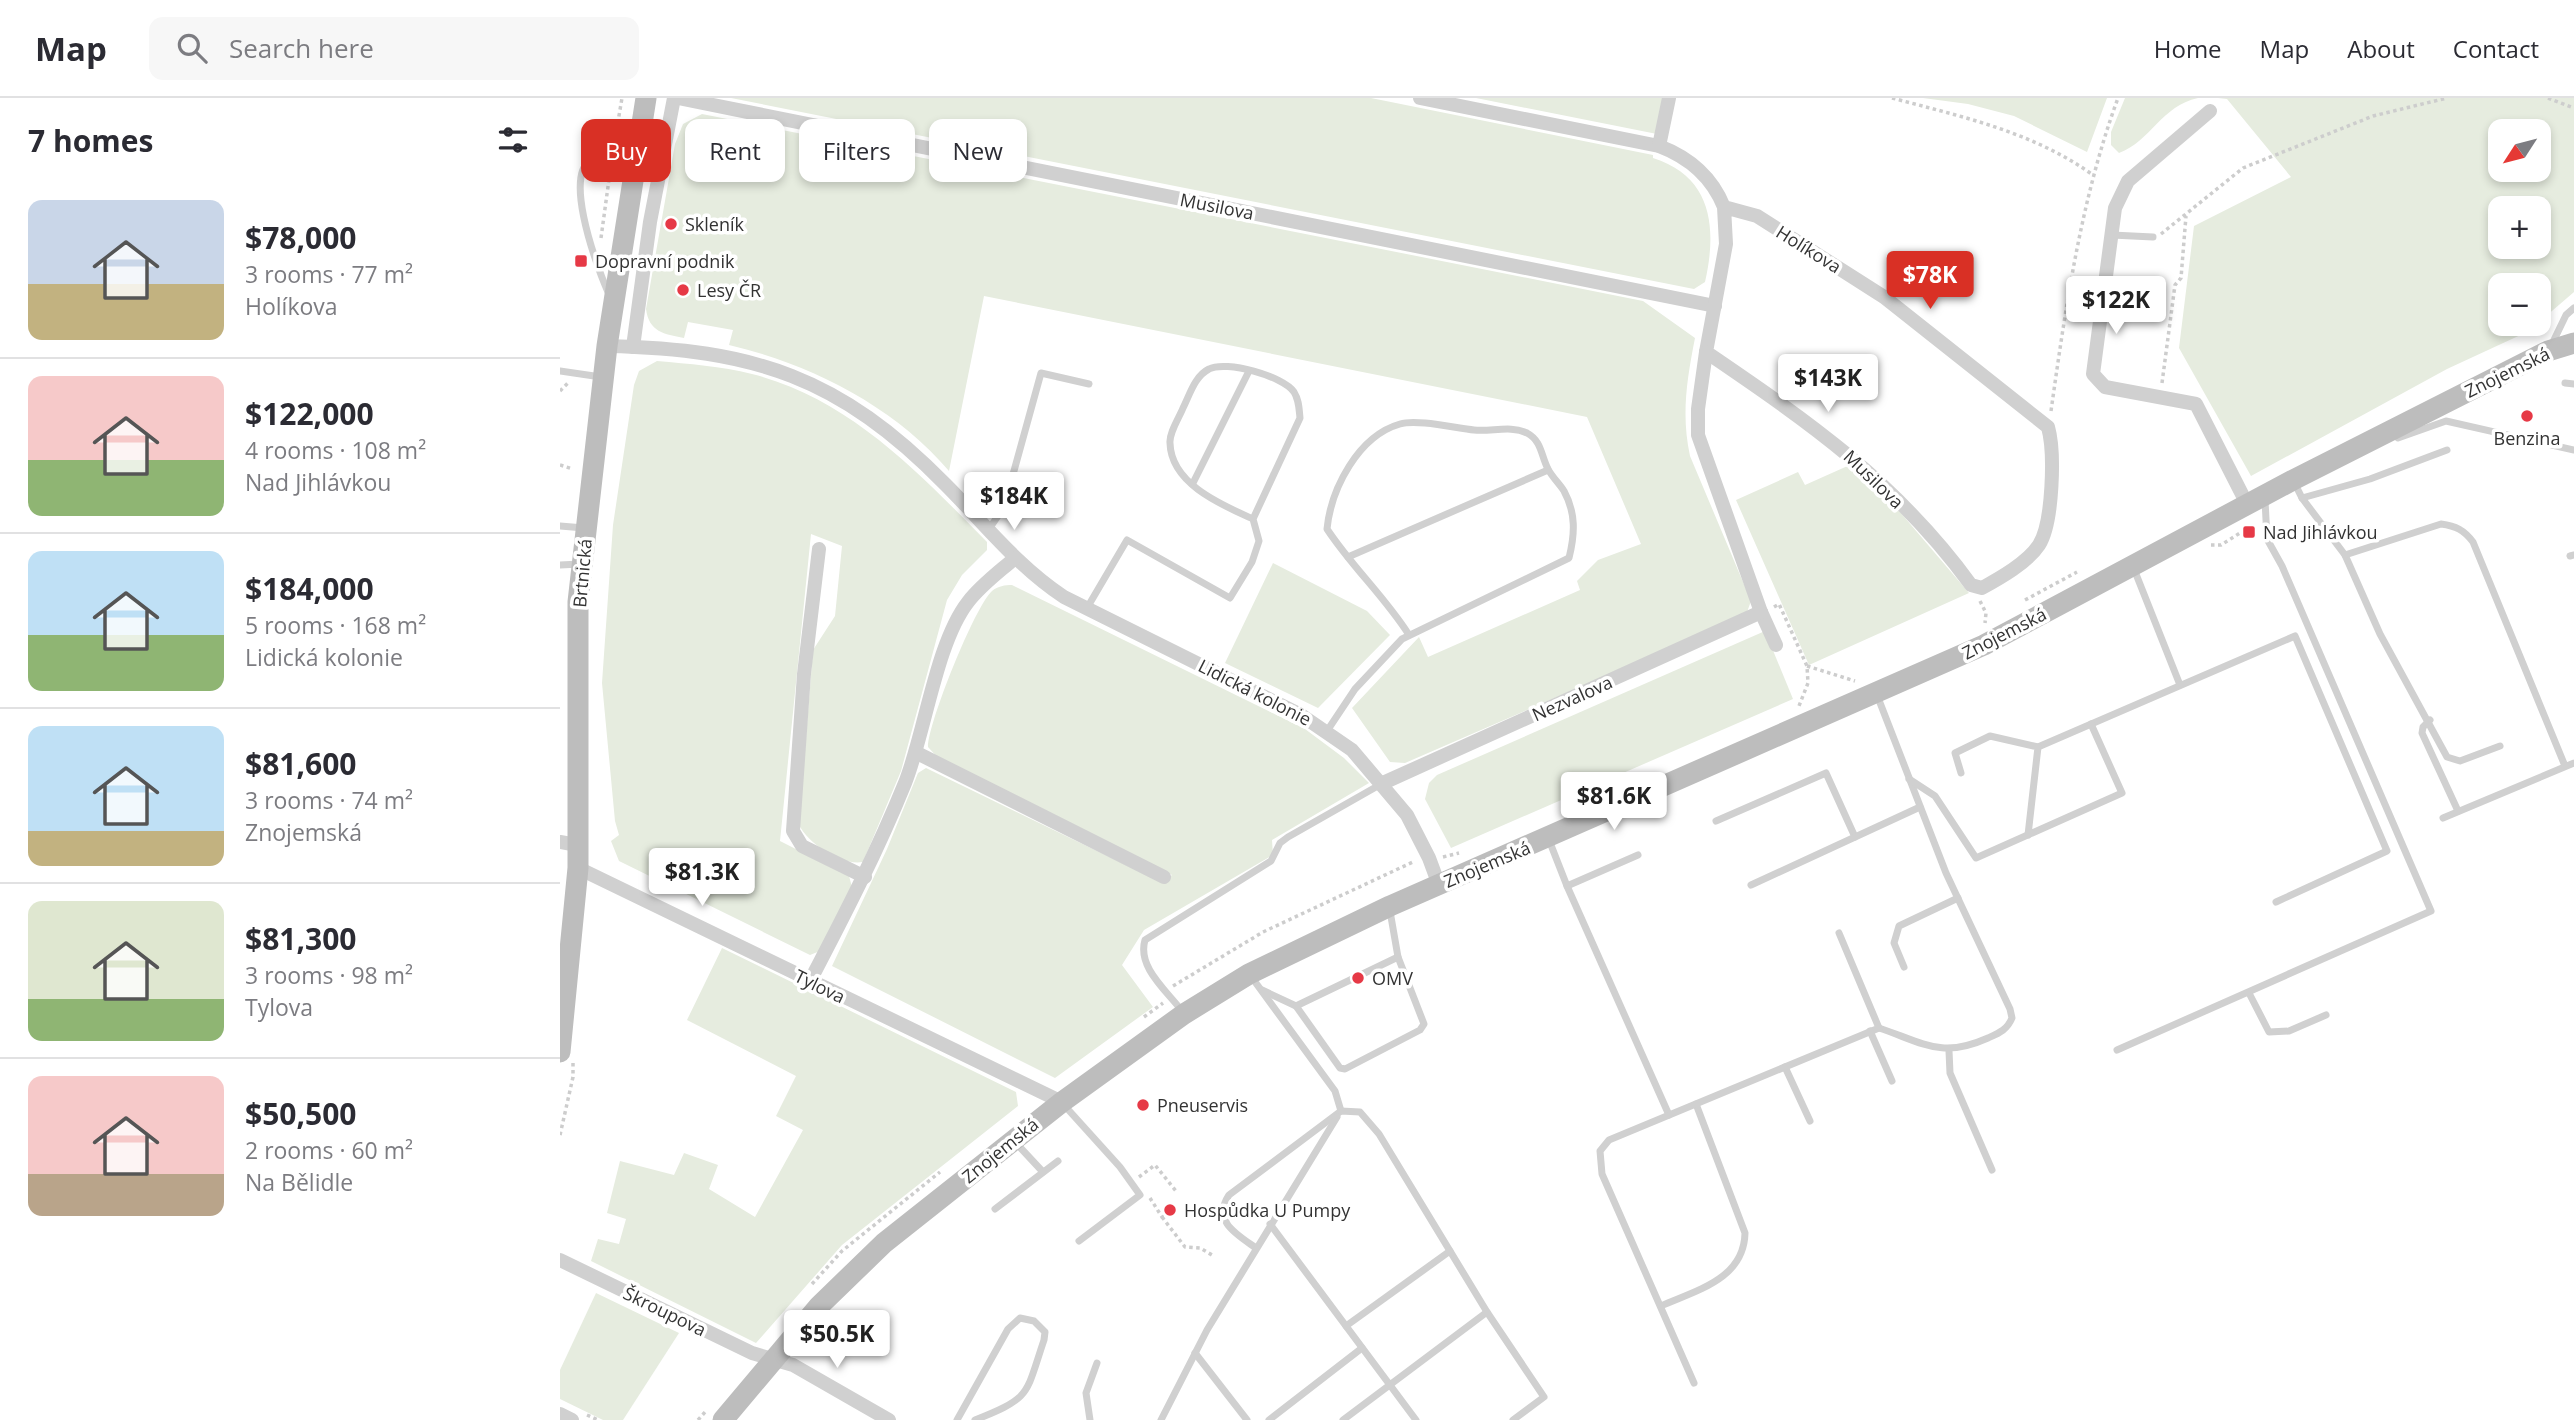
<!DOCTYPE html>
<meta charset="utf-8">
<style>
:root{--surface:#fff;--page:#f7f7f7;--text:#2b2b33;--muted:#7c7c81;--line:#e1e1e2;--accent:#d93025}
body{margin:0;font-family:"Open Sans",sans-serif;background:var(--page);color:var(--text);height:100vh;display:flex;flex-direction:column;font-size:26px;white-space:nowrap}
*{box-sizing:border-box;margin:0}
p{font-size:23px;color:var(--muted)}
.icon{flex:none;width:38px;height:38px;fill:none;stroke:currentColor;stroke-width:2;stroke-linecap:round;stroke-linejoin:round}
.map{position:relative;flex:1;overflow:hidden}
.side{display:flex;flex-direction:column;background:var(--surface);width:560px}
.side>*{flex:none}
.top-card{position:absolute;left:21px;top:21px;width:665px;height:63px;display:flex;gap:14px}
.needle{width:46px;rotate:234deg}
.tools{position:absolute;left:1928px;top:21px;display:grid;gap:14px}
.tools a{display:grid;place-items:center;width:63px;height:63px;border-radius:14px;background:var(--surface);box-shadow:0 4px 10px #0003;font-size:35px}
.price{position:absolute;translate:-50% -60px;padding:0 16px;border-radius:7px;background:#fff;color:#222;font-size:23px;line-height:46px;filter:drop-shadow(0 2px 4px #0008)}
.price::after{content:'';position:absolute;left:50%;top:42px;width:21px;height:16px;margin-left:-10px;background:inherit;clip-path:polygon(0 0,100% 0,50% 100%)}
.price.current{background:var(--accent);color:#fff}
ul{padding:0;list-style:none}
li{display:flex;align-items:center;gap:21px;height:175px;padding:0 28px}
li+li{border-top:2px solid var(--line)}
li span{display:grid;place-items:center;flex:none;width:196px;height:140px;border-radius:14px;color:#555}
li>.icon{margin-inline-start:auto}
span .icon{width:84px;height:84px;fill:#fffc;stroke-width:1}
li b{font-size:30px}
h2{display:flex;justify-content:space-between;align-items:center;height:84px;padding:0 28px;font-size:30px}
.pill{padding:0 24px;border-radius:14px;background:var(--surface);box-shadow:0 4px 10px #0003;font-size:24px;line-height:63px}
.pill.current{background:var(--accent);color:#fff}
header{display:flex;align-items:center;gap:42px;box-sizing:border-box;height:98px;padding:0 35px;background:var(--surface);border-bottom:2px solid var(--line)}
header strong{font-size:33px}
nav{display:flex;gap:38px;margin-inline-start:auto;font-size:24px}
.search{width:490px;height:63px;background:var(--page);display:flex;align-items:center;gap:18px;box-sizing:border-box;padding:0 24px;border-radius:14px;color:var(--muted);font-size:26px}
main{display:flex;flex:1;min-height:0}
.map>svg:first-child{display:block}
</style>
<header>
<strong>Map</strong>
<div class="search"><svg class="icon" aria-label="search" viewBox="0 0 24 24"><circle cx="10" cy="10" r="6"/><path d="M15 15l6 6"/></svg>Search here</div>
<nav><a>Home</a><a>Map</a><a>About</a><a>Contact</a></nav>
</header>
<main>
<section class="side">
<h2>7 homes<svg class="icon" aria-label="filters" viewBox="0 0 24 24"><path d="M4 7h16M4 17h16"/><circle cx="9" cy="7" r="2"/><circle cx="15" cy="17" r="2"/></svg></h2>
<ul>
<li><span style="background:linear-gradient(#c9d6e8 60%,#c2b280 0)"><svg class="icon" aria-label="home" viewBox="0 0 24 24"><path d="M3 11l9-7 9 7M6 9v11h12V9"/></svg></span><div><b>$78,000</b><p>3 rooms · 77 m²</p><p>Holíkova</p></div></li>
<li><span style="background:linear-gradient(#f6c9c9 60%,#8fb573 0)"><svg class="icon" aria-label="home" viewBox="0 0 24 24"><path d="M3 11l9-7 9 7M6 9v11h12V9"/></svg></span><div><b>$122,000</b><p>4 rooms · 108 m²</p><p>Nad Jihlávkou</p></div></li>
<li><span style="background:linear-gradient(#bfe0f5 60%,#8fb573 0)"><svg class="icon" aria-label="home" viewBox="0 0 24 24"><path d="M3 11l9-7 9 7M6 9v11h12V9"/></svg></span><div><b>$184,000</b><p>5 rooms · 168 m²</p><p>Lidická kolonie</p></div></li>
<li><span style="background:linear-gradient(#bfe0f5 75%,#c2b280 0)"><svg class="icon" aria-label="home" viewBox="0 0 24 24"><path d="M3 11l9-7 9 7M6 9v11h12V9"/></svg></span><div><b>$81,600</b><p>3 rooms · 74 m²</p><p>Znojemská</p></div></li>
<li><span style="background:linear-gradient(#dfe7d0 70%,#8fb573 0)"><svg class="icon" aria-label="home" viewBox="0 0 24 24"><path d="M3 11l9-7 9 7M6 9v11h12V9"/></svg></span><div><b>$81,300</b><p>3 rooms · 98 m²</p><p>Tylova</p></div></li>
<li><span style="background:linear-gradient(#f6c9c9 70%,#b9a48a 0)"><svg class="icon" aria-label="home" viewBox="0 0 24 24"><path d="M3 11l9-7 9 7M6 9v11h12V9"/></svg></span><div><b>$50,500</b><p>2 rooms · 60 m²</p><p>Na Bělidle</p></div></li>
</ul>
</section>
<div class="map">
<svg width="2014" height="1322" viewBox="0 0 2014 1322">
<rect width="100%" height="100%" fill="#fff"/>
<g fill="#e6ecdf" fill-rule="evenodd">
<path d="M171,0H811L1093,57V60C1153,79 1157,131 1145,184L1134,191Z"/>
<path d="M916,0H1103L1097,36Z"/>
<path d="M1363,0H1547L1527,54L1454,18L1408,6Z"/>
<path d="M1565,0H1638C1601,8 1591,43 1559,55L1551,47V34Z"/>
<path d="M1658,0H2014V194L1979,224V187H1941V226H1977L1967,234L1887,271L1691,378L1619,250L1634,128L1731,79L1667,1ZM1941,33H1979V72H1941ZM1941,110H1979V149H1941Z"/>
<path d="M142,16L1083,203L1135,240C1127,281 1121,317 1130,358L1191,503L1186,517L845,665L830,664L792,610L859,539L868,559L1020,492L1017,483L1038,462L1081,446L1027,319L424,198L389,373C334,308 250,266 169,247L173,232L128,224L124,240C104,236 89,234 86,211L115,46L123,26Z"/>
<path d="M97,263C129,266 161,268 192,276C290,301 359,375 427,444V452L402,477L387,502L341,673L303,764C281,768 249,746 239,727L253,552L275,518L282,448L251,436L220,743L289,778L292,789L260,853L250,857L59,763L51,743L59,737L55,723L42,585L53,427L74,287L79,273Z"/>
<path d="M1292,366L1334,407L1409,495L1249,567L1176,402L1238,374L1245,387Z"/>
<path d="M713,465L807,513L830,537L758,610L665,565Z"/>
<path d="M452,487L745,631L784,660L809,685L712,742L713,757L584,832L562,867L593,909L495,980L272,868L327,751L358,675L366,670L601,784L612,777L378,660L368,649C368,625 415,508 432,493C438,488 445,487 452,487Z"/>
<path d="M1205,533L1233,601L891,750L865,701L869,685L877,677Z"/>
<path d="M162,850L456,994L458,1008L282,1147L196,1245L31,1163L38,1141L59,1146L66,1121L47,1115L60,1063L114,1077L124,1055L158,1067L149,1091L195,1119L243,1032L216,1018L236,978L127,922Z"/>
<path d="M36,1195L119,1235L63,1322H43L0,1301V1272Z"/>
</g>
<g fill="none" stroke-linecap="round" stroke-linejoin="round">
<g stroke="#cdcdcd" stroke-width="3.5" stroke-dasharray="3.5 3.5" stroke-linecap="butt">
<path d="M1332,0C1403,19 1473,34 1533,77"/>
<path d="M1988,0L2014,10"/>
<path d="M53,53L62,0"/>
<path d="M1601,136L1683,70L1813,18L1887,0"/>
<path d="M41,140L50,74"/>
<path d="M1602,285L1615,187L1621,180L1626,118"/>
<path d="M0,293L8,285"/>
<path d="M1491,313C1506,207 1521,101 1558,0"/>
<path d="M0,367L13,371"/>
<path d="M1651,447H1661L1691,428"/>
<path d="M1465,502L1517,474"/>
<path d="M1420,503L1426,515L1425,525"/>
<path d="M1214,509L1219,506L1247,568L1248,585L1239,608"/>
<path d="M1247,568L1295,583"/>
<path d="M883,759L899,755"/>
<path d="M613,888L703,834L855,763"/>
<path d="M584,919L603,905"/>
<path d="M0,1037L13,979V965"/>
<path d="M579,1079L595,1067L616,1093"/>
<path d="M590,1100L602,1119L605,1118"/>
<path d="M602,1119L625,1149L640,1150L652,1157"/>
<path d="M252,1186L282,1153L380,1074"/>
<path d="M27,1317L38,1322"/>
<path d="M138,1322L146,1313"/>
</g>
<g stroke="#d0d0d0" stroke-width="7">
<path d="M1552,137L1593,139"/>
<path d="M48,194C35,165 0,66 36,61C48,60 62,64 74,67"/>
<path d="M1992,246L2006,217L2014,210"/>
<path d="M0,273L41,279"/>
<path d="M2005,285L2014,286"/>
<path d="M1838,340L1886,323L2014,352"/>
<path d="M1734,384L1742,400L1785,457L1820,536L1887,659L1900,663L1940,648"/>
<path d="M633,385L689,273"/>
<path d="M1742,400L1810,381L1887,352"/>
<path d="M0,428L24,430"/>
<path d="M429,431L444,409L481,275L529,286"/>
<path d="M1785,457L1881,426C1896,428 1904,432 1913,444L2005,668"/>
<path d="M2010,458L2014,457"/>
<path d="M788,459L988,372"/>
<path d="M0,467L20,466"/>
<path d="M1574,471L1620,587"/>
<path d="M527,510L567,442L670,500L692,464L699,443L693,421L740,320C739,310 739,302 734,294C723,278 666,262 649,271C635,278 630,296 623,310C619,320 609,335 610,345C611,386 662,407 693,421"/>
<path d="M1317,597L1386,775L1450,911L1452,920C1447,932 1439,935 1428,940C1381,961 1364,945 1319,930"/>
<path d="M1870,622L1863,629L1862,635L1898,713"/>
<path d="M767,633L795,591L842,541L1009,460C1015,436 1016,415 1004,393C999,385 992,379 988,371C981,358 982,343 967,335C951,327 931,334 914,332C895,330 857,321 840,326C798,338 771,391 767,431C792,469 825,499 849,537"/>
<path d="M1478,649L1735,538L1827,753L1716,804"/>
<path d="M1401,675L1395,655L1430,638L1478,649L1468,737"/>
<path d="M1349,681L1375,698L1416,760L1562,695L1531,626"/>
<path d="M1883,720L2014,665"/>
<path d="M1156,723L1266,675L1295,739"/>
<path d="M989,742L1007,788L1109,1017"/>
<path d="M1191,787L1360,709"/>
<path d="M1007,788L1078,757"/>
<path d="M1344,869L1334,845L1339,828L1398,800"/>
<path d="M690,877L775,993L781,1013"/>
<path d="M702,892L736,908L838,859L830,813"/>
<path d="M1689,895L1709,934L1729,933L1766,917"/>
<path d="M736,908L780,970L785,971L860,932L864,926L838,859"/>
<path d="M622,913C606,892 577,869 585,842L711,763L720,745L728,739L823,685"/>
<path d="M1310,933L1332,983"/>
<path d="M1557,952L1871,813L1722,468L1707,441L1705,402"/>
<path d="M1389,953L1390,975L1432,1072"/>
<path d="M1225,969L1250,1023"/>
<path d="M504,1007L560,1069L580,1097L519,1143"/>
<path d="M455,1044L483,1074"/>
<path d="M435,1111L498,1063"/>
<path d="M710,1126L856,1322"/>
<path d="M696,1150C676,1136 652,1123 669,1097L781,1013L800,1014L819,1036L927,1214L984,1299L953,1322"/>
<path d="M1101,1208C1137,1192 1184,1181 1185,1135L1136,1006"/>
<path d="M786,1228L890,1153"/>
<path d="M635,1255L687,1322"/>
<path d="M1134,1285L1042,1076L1040,1053L1049,1042L1319,930L1279,835"/>
<path d="M397,1322L448,1231L460,1220L474,1223L485,1234L484,1242C465,1298 472,1299 415,1322"/>
<path d="M530,1322L526,1295L537,1265"/>
<path d="M601,1322L647,1232L777,1019"/>
<path d="M709,1322L802,1250"/>
<path d="M783,1322L927,1214"/>
</g>
<g stroke="#d0d0d0" stroke-width="14">
<path d="M118,0L1155,208"/>
<path d="M860,0L1099,48C1128,59 1152,79 1164,109L1197,118L1324,199L1488,329C1495,354 1493,425 1479,447C1467,465 1440,480 1422,490L1411,487C1337,385 1249,324 1146,254L1166,146L1164,109"/>
<path d="M1650,13L1568,83L1555,110L1533,276L1545,289L1636,306L1687,406"/>
<path d="M1099,48L1109,0"/>
<path d="M47,248C194,251 280,279 385,386C424,425 457,468 504,499L741,617L792,652L847,717L869,760L879,787"/>
<path d="M73,249L90,124L114,0"/>
<path d="M1146,254L1138,311V337L1201,514L1216,547"/>
<path d="M259,451L244,576L233,733L242,748L305,779"/>
<path d="M357,655L604,779"/>
<path d="M823,685L1201,514"/>
<path d="M0,744L17,747"/>
<path d="M18,770L502,1004"/>
<path d="M250,883C284,818 317,754 345,685C365,635 376,545 408,504C421,487 439,474 455,460"/>
<path d="M0,1162L192,1255L233,1267L329,1322"/>
<path d="M0,1316L12,1322"/>
</g>
<g stroke="#bdbdbd" stroke-width="21">
<path d="M0,954L18,770V504L47,248L86,0"/>
<path d="M163,1322L259,1208L324,1145L502,1004L624,916L689,876L830,808L1424,547L1733,382L1988,253L2014,245"/>
</g>
</g>
<g fill="#e63946" stroke="#fff" stroke-width="2.5">
<circle cx="111" cy="126" r="7"/>
<rect x="14" y="156" width="14" height="14" rx="3.5"/>
<circle cx="123" cy="192" r="7"/>
<circle cx="1967" cy="318" r="7"/>
<rect x="1682" y="427" width="14" height="14" rx="3.5"/>
<circle cx="798" cy="880" r="7"/>
<circle cx="583" cy="1007" r="7"/>
<circle cx="610" cy="1112" r="7"/>
</g>
<g text-anchor="middle" dominant-baseline="central" stroke-width="7" stroke-linejoin="round" paint-order="stroke">
<g font-size="18" fill="#333" stroke="#fff">
<text transform="translate(657 108) rotate(11)">Musilova</text>
<text transform="translate(1249 151) rotate(32)">Holíkova</text>
<text transform="translate(1947 274) rotate(-26)">Znojemská</text>
<text transform="translate(1314 381) rotate(44)">Musilova</text>
<text transform="translate(22 475) rotate(-85)">Brtnická</text>
<text transform="translate(1444 535) rotate(-27)">Znojemská</text>
<text transform="translate(695 594) rotate(27)">Lidická kolonie</text>
<text transform="translate(1012 600) rotate(-24)">Nezvalova</text>
<text transform="translate(927 766) rotate(-23)">Znojemská</text>
<text transform="translate(260 888) rotate(26)">Tylova</text>
<text transform="translate(440 1052) rotate(-39)">Znojemská</text>
<text transform="translate(105 1213) rotate(26)">Škroupova</text>
</g>
<g font-size="18" fill="#333" stroke="#fff" text-anchor="start">
<text x="125" y="126">Skleník</text>
<text x="35" y="163">Dopravní podnik</text>
<text x="137" y="192">Lesy ČR</text>
<text x="1967" y="340" text-anchor="middle">Benzina</text>
<text x="1703" y="434">Nad Jihlávkou</text>
<text x="812" y="880">OMV</text>
<text x="597" y="1007">Pneuservis</text>
<text x="624" y="1112">Hospůdka U Pumpy</text>
</g>
</g>
</svg>
<div class="tools">
<a><svg class="needle" viewBox="-14 -14 28 28"><path d="M0-13l5 13h-10z" fill="#e53935"/><path d="M0 13l5-13h-10z" fill="#7c7c81"/></svg></a>
<a>+</a>
<a>−</a>
</div>
<b class="price current" style="left:1370px;top:213px">$78K</b>
<b class="price" style="left:1556px;top:238px">$122K</b>
<b class="price" style="left:1268px;top:316px">$143K</b>
<b class="price" style="left:454px;top:434px">$184K</b>
<b class="price" style="left:1054px;top:734px">$81.6K</b>
<b class="price" style="left:142px;top:810px">$81.3K</b>
<b class="price" style="left:277px;top:1272px">$50.5K</b>
<div class="top-card">
<a class="pill current">Buy</a>
<a class="pill">Rent</a>
<a class="pill">Filters</a>
<a class="pill">New</a>
</div>
</div>
</main>
